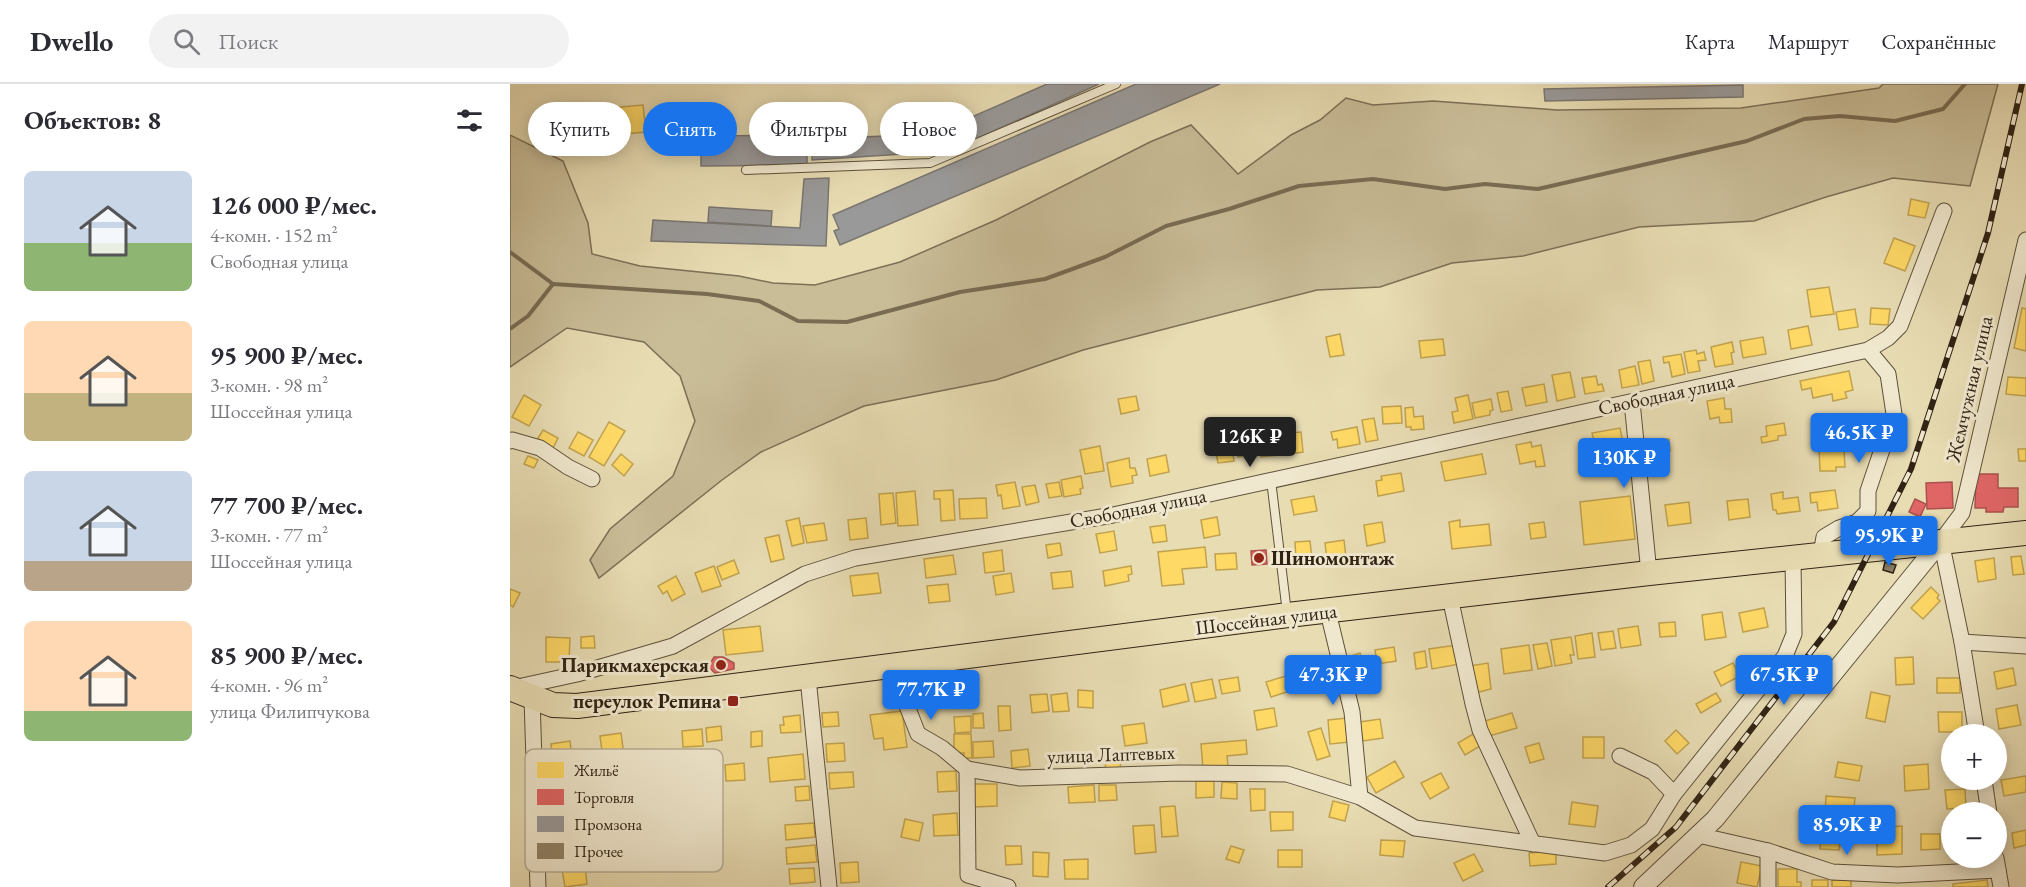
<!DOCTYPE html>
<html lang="ru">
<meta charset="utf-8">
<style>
:root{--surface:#fff;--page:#f2f2f3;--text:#2b2b33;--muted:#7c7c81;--line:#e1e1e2;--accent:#1a73e8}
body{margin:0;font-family:"EB Garamond",serif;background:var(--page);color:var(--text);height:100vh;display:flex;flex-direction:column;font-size:22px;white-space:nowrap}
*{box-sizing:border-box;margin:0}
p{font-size:20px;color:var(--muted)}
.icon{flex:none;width:33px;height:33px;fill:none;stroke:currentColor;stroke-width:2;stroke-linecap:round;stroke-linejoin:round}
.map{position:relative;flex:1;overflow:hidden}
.sheet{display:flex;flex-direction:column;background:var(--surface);width:510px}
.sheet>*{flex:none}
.hud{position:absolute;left:18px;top:18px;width:570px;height:54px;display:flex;gap:12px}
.fabs{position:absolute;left:1431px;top:640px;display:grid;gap:12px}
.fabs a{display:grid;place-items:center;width:66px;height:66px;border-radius:50%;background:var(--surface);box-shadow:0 3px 15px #0003;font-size:30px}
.price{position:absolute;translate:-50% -51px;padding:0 14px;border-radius:6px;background:var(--accent);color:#fff;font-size:20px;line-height:39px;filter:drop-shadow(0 2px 3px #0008)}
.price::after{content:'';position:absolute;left:50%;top:36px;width:18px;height:14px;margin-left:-9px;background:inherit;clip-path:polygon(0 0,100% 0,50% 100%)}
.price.selected{background:#222;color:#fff}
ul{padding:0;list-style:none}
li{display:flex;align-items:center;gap:18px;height:150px;padding:0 24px}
li span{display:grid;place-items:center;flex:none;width:168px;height:120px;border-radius:9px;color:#555}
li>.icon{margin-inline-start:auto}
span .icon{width:72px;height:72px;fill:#fffc;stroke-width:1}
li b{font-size:26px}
h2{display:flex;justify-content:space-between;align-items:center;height:72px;padding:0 24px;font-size:26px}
.tag{padding:0 21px;border-radius:27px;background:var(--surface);box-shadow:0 3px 15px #0003;font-size:21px;line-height:54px}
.tag.selected{background:var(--accent);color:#fff}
header{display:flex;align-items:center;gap:36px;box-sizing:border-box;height:84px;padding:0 30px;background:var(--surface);border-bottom:2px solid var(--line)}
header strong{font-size:28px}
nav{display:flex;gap:33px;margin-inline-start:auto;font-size:21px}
.search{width:420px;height:54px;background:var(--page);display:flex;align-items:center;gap:15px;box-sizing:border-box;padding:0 21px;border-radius:33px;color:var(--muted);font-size:22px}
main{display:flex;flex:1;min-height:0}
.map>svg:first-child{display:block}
</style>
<header>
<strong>Dwello</strong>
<div class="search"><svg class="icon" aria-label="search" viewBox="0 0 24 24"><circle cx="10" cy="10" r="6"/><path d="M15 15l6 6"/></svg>Поиск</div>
<nav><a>Карта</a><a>Маршрут</a><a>Сохранённые</a></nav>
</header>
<main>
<section class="sheet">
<h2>Объектов: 8<svg class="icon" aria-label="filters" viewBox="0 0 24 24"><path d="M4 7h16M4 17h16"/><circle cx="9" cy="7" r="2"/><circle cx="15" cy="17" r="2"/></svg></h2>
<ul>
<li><span style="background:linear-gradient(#c9d6e8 60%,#8fb573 0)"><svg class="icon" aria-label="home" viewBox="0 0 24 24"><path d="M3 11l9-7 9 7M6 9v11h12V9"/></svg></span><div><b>126 000 ₽/мес.</b><p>4-комн. · 152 m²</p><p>Свободная улица</p></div></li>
<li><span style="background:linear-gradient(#ffd9b3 60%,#c2b280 0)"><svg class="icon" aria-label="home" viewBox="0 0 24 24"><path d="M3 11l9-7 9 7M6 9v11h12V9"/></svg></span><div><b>95 900 ₽/мес.</b><p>3-комн. · 98 m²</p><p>Шоссейная улица</p></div></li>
<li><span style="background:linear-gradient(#c9d6e8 75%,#b9a48a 0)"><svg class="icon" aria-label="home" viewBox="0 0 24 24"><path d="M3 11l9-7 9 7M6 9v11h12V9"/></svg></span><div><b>77 700 ₽/мес.</b><p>3-комн. · 77 m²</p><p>Шоссейная улица</p></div></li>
<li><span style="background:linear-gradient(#ffd9b3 75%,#8fb573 0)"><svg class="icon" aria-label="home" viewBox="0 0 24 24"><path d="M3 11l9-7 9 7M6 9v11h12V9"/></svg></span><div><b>85 900 ₽/мес.</b><p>4-комн. · 96 m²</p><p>улица Филипчукова</p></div></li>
</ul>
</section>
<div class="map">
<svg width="1516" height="803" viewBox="0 0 1516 803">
<rect width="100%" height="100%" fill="#e8dcb3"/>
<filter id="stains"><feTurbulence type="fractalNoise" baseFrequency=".00333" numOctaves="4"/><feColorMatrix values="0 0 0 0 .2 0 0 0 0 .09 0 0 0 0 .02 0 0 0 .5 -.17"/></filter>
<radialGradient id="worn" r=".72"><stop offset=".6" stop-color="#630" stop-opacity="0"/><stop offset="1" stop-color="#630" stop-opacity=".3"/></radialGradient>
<path fill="#c9bd98" stroke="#7c7056" stroke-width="1.5" d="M1373,0H1488L1460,102L1383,94L1316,113L1244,137L1129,143L1013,172L942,179L870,203L807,206L573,266L486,296L354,322L251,368L212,396L89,494L80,476L100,445L163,392L185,337L170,292L134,258L57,244L0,283V51L53,77L78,139L82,170L130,182L229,192L263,199L305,201L390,178L486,136L640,58L681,41L728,90L781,51L810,36L836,14L863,21L923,17L1047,26L1231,24L1369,4Z"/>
<g fill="#ffd966" stroke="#c1a24e" stroke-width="1.5">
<path d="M133,21L136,48L55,55L53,28Z"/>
<path d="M1401,115L1419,119L1415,134L1398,131Z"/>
<path d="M1384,154L1405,162L1395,187L1374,179Z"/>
<path d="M1319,203L1324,230L1301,233L1297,206Z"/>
<path d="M1361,224L1380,225L1378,241L1360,240Z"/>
<path d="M1512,224L1516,225V267L1504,264Z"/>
<path d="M1345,225L1348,243L1329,246L1326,228Z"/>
<path d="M1298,242L1302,261L1281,265L1278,246Z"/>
<path d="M830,250L834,271L820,273L816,253Z"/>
<path d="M1253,253L1256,270L1233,274L1230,257Z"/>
<path d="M933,255L935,271L911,274L909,257Z"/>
<path d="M1222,258L1224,268L1221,269L1223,280L1205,283L1201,263Z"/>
<path d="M1186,266L1187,270L1194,268L1196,276L1188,277L1190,287L1178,289L1174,268Z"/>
<path d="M1171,270L1175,290L1162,293L1159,278L1154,279L1153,273Z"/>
<path d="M1140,276L1144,297L1132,300L1128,278Z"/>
<path d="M1125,282L1129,301L1112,304L1109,286Z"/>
<path d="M1339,287L1343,306L1335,308L1337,314L1323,317L1322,310L1303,314L1301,304L1292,306L1290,297Z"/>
<path d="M1060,288L1065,313L1047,317L1042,291Z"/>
<path d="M1086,292L1088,301L1092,300L1094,307L1075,310L1072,294Z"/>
<path d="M1498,293L1516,294V312L1496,310Z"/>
<path d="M1034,300L1037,318L1016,322L1012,304Z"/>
<path d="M998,307L1002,326L991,328L987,309Z"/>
<path d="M14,311L31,321L19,342L2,333Z"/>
<path d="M958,311L963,335L944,339L942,328L948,327L945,314Z"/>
<path d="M626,312L629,326L611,330L608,315Z"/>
<path d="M1214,314L1215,325H1221L1222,338L1210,339L1209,333L1200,335L1197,317Z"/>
<path d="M981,315L983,326L980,327V331L965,334L962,319Z"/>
<path d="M891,322L892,339L873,340L872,323Z"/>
<path d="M903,323L904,333L913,332L914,345L901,346V343H896L895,324Z"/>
<path d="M864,334L868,356L856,358L852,336Z"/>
<path d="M99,338L115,347L94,382L79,373Z"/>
<path d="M1274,339L1276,351L1268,352V356L1252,359L1251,353L1257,352L1256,342Z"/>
<path d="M1334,341V360L1317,361V352H1306L1305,342Z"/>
<path d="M847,343L850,360L828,364L827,355L823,356L821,348Z"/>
<path d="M1110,344L1115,369L1079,376L1077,363L1085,361L1082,349Z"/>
<path d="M33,346L48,354L43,364L27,356Z"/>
<path d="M767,346L770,371L751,373L748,349Z"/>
<path d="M736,347L737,352L742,351L746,370L728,373L723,350Z"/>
<path d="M68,348L83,356L74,372L59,364Z"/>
<path d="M791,348L793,368L773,371L770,350Z"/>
<path d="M720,351L724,377L708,379L705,364H701L699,355Z"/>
<path d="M1159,355L1160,367L1142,368V381H1134L1133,367L1139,366V356Z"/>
<path d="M1021,358L1022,363L1031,361L1035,382L1026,383L1025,377L1010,380L1006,361Z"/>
<path d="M590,362L594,387L575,390L570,366Z"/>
<path d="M1309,365H1334L1335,383H1326V387H1310Z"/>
<path d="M1508,365H1516V377H1509Z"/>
<path d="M111,370L123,380L114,392L102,381Z"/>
<path d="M972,370L976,390L935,397L931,378Z"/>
<path d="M656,371L659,388L640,392L637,375Z"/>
<path d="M18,372L28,376L24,384L14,380Z"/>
<path d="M619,374L620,384H625L627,391L622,392L623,399L601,403L597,379Z"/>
<path d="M891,389L894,407L868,412L866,397L872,396L871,392Z"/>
<path d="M571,392L573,404L570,405L571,410L554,413L551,396Z"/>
<path d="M505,398L510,422L493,425L491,411L488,412L486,401Z"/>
<path d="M549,398L552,412L539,414L536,400Z"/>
<path d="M525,401L529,418L516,421L512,403Z"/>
<path d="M443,406L445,436L431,437L430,415H424V407Z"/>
<path d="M1325,406L1328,424L1308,427L1307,418L1301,419L1300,409Z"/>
<path d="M405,407L408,441L388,442L386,409Z"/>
<path d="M1273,408V415L1288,413L1290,427L1267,430L1266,426H1263L1261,410Z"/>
<path d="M383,409L386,439L371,441L369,410Z"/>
<path d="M804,412L807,427L784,431L781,416Z"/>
<path d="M1120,412L1125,455L1074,461L1070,418Z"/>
<path d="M476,414L477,434L450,435L449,415Z"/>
<path d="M1238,415L1240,433L1219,436L1217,417Z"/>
<path d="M1179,418L1181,439L1158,442L1155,421Z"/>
<path d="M707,433L710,451L694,454L691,436Z"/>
<path d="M289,434L294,459L282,462L276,437Z"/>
<path d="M356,434L358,454L340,456L338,436Z"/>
<path d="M950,436V443L979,440L981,461L942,465L939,438Z"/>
<path d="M872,438L875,458L857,462L854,441Z"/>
<path d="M1034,438L1036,453L1021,455L1019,440Z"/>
<path d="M314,439L317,456L297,459L293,442Z"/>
<path d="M655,441L657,457L643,459L640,443Z"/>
<path d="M604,447L607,466L590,469L586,450Z"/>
<path d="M269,451L274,475L261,478L255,454Z"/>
<path d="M834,456L836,474L817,476L815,459Z"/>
<path d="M800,457L802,475L786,476L785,458Z"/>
<path d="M550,459L552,471L538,474L536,461Z"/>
<path d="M695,463L697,483L672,485L674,500L652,502L648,468Z"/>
<path d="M492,466L494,487L475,489L473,469Z"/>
<path d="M726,469L727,485L706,486L705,470Z"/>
<path d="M443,471L446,490L416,494L414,475Z"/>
<path d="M1511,472L1514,490L1503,491L1501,473Z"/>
<path d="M1484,474L1486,495L1468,498L1465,477Z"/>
<path d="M224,476L229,489L212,496L207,483Z"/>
<path d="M204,482L211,502L192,508L185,489Z"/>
<path d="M621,482L622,490L618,491L619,497L595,502L593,487Z"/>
<path d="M561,487L563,503L543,505L541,489Z"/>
<path d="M368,489L371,509L343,512L340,492Z"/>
<path d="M501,489L504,508L486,511L483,492Z"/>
<path d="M166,492L175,510L162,517L157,507L153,510L148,502Z"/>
<path d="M438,500L440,517L419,519L417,502Z"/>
<path d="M1421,503L1429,511L1427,514L1430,517L1413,535L1401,524Z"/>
<path d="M0,505L10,509L3,523L0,521Z"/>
<path d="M1254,524L1258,543L1233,548L1229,529Z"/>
<path d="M1212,528L1216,553L1195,556L1192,531Z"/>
<path d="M1165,538L1166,552L1150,553L1149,539Z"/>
<path d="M250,542L253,567L216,571L213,546Z"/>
<path d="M1128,542L1131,561L1111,564L1108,545Z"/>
<path d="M1103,547L1106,564L1091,566L1088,549Z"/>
<path d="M1082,549L1085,573L1068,575L1065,552Z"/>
<path d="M84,552L85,564H71V553Z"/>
<path d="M36,553L60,554L59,578H36Z"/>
<path d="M1061,553L1064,571H1060L1062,579L1045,582L1041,556Z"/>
<path d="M1037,559L1042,582L1028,585L1023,561Z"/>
<path d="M947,561L950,580L922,585L919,565Z"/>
<path d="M1019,561L1022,586L994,590L991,565Z"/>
<path d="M884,563L886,577L867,580L865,566Z"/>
<path d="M915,567L917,583L906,585L904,569Z"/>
<path d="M850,569L855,585L837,590L832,575Z"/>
<path d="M1403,573L1404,600L1386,601L1385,574Z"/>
<path d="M820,575L826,592L809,598L803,580Z"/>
<path d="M792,577L798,602L784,606L778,580Z"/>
<path d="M978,579L981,605L965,609L959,582Z"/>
<path d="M1223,579L1230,592L1211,602L1204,588Z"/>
<path d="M1503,584L1506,601L1487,605L1484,588Z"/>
<path d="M776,592L780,607L761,613L756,598Z"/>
<path d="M728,593L730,607L712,610L709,596Z"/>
<rect x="1427" y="594" width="23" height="15"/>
<path d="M702,595L706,614L685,618L681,599Z"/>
<path d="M675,600L679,617L653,623L650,606Z"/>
<path d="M568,606L583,607V624L568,623Z"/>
<path d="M1361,608L1380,612L1375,638L1356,634Z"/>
<path d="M557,609L559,627L543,628L541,611Z"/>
<path d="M1206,609L1211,617L1191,629L1186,620Z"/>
<path d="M537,610L539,627L522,629L520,611Z"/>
<path d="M1507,621L1511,641L1489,645L1486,625Z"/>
<path d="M488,622H500L501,646L489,647Z"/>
<path d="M764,624L767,642L747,646L744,627Z"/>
<path d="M392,627L397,663L374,666L373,654L364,655L360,631Z"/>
<path d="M328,628L329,642L313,643L312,629Z"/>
<path d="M1428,628H1452V648H1429Z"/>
<path d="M473,629L474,644H463V630Z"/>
<path d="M1002,629L1007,644L979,652L975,637Z"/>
<path d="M290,631L291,648L271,649L270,641H274L273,633Z"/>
<path d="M461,632V648L445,649L444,633Z"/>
<path d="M837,634L839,658L820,660L818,636Z"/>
<path d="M870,635L873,654L853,657L850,638Z"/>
<path d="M634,639L637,659L615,662L612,642Z"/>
<path d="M211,642L212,656L197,658L196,644Z"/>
<path d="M811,644L820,672L807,676L798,648Z"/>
<path d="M192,645L193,662L173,663L172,647Z"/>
<path d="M1166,646L1179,659L1167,670L1155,657Z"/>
<path d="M252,647V662L241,663V648Z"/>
<path d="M111,649L114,672L93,675L90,652Z"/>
<path d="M444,650H461L462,674H454V669H444Z"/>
<path d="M963,650L970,662L955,671L948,659Z"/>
<rect x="1073" y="653" width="21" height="21"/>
<path d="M736,656L737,670L717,672L718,682L693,685L691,660Z"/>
<path d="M60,657L62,675L43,678L41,660Z"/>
<path d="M483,657L484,673L463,674V658Z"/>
<path d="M334,659L335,677L317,678L316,660Z"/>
<path d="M1029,659L1034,675L1020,679L1015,663Z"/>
<path d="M518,665L520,682L502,684L501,667Z"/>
<path d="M293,670L295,695L260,698L258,674Z"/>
<path d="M611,674L610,687L595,688L596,675Z"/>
<path d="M885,677L894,693L866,709L857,693Z"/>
<path d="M1328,678L1352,682L1349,697L1325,693Z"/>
<path d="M234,679L235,696L216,697L215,681Z"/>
<path d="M1418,680L1419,705L1395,707L1394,682Z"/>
<path d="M446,687L447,707L428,708L427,688Z"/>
<path d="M343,688L344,703L320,705L319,689Z"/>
<path d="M931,689L939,704L920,715L911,699Z"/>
<path d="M1516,692V708L1494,712L1491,696Z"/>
<path d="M686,697H704V713L686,714Z"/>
<path d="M712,698L727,699V715L711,714Z"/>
<path d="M464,700H487V722L464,723Z"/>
<path d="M584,701L585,718L559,719L558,703Z"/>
<path d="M589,701H606L607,716L589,717Z"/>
<path d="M299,702L300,716L286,717L285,703Z"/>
<path d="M740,705H755V726L741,727Z"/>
<path d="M1455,705L1456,724L1437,725L1435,706Z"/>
<path d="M1316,712L1345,714L1343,733L1315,732Z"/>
<path d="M823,717L839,721L835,737L819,733Z"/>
<path d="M1062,718L1088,722L1085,743L1059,740Z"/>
<path d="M665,722L668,752L652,753L650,723Z"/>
<path d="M760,728H783V746L761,747Z"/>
<path d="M447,729L448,751L424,752L423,731Z"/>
<path d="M395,735L413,739L409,757L391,753Z"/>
<path d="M304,739L305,753L276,756L275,741Z"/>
<path d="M644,741L646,768L625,770L623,742Z"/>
<path d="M1392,742V770L1367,771V754L1379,753V743Z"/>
<path d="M1516,746V761L1504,764L1502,749Z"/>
<path d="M1312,747L1340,749L1339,761L1330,760L1329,766L1310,765Z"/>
<path d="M1411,750H1430V765L1411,766Z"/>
<path d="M871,756L895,757L893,773L870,771Z"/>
<path d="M305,761L307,778L277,780L276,764Z"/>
<path d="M495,762H511L512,780L496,781Z"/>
<path d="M721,762L734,766L729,779L716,775Z"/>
<rect x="768" y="766" width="24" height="17"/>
<path d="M1046,767V780L1020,782L1019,769Z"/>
<path d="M523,768L539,769L538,793L523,792Z"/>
<path d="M964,770L973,787L953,797L944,779Z"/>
<path d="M578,775V795H555L554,776Z"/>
<path d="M348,778L349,798L331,799L330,779Z"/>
<path d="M1231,778L1252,782L1247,803L1227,799Z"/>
<path d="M75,782L77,800L55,803L52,785Z"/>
<path d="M304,784L305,798L280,800L279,785Z"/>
<path d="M1268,785H1287V798H1291V803H1268Z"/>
<rect x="1302" y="796" width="16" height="7"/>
<rect x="1322" y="796" width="19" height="7"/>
<path d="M1477,796L1478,803H1443V800Z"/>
</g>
<g fill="#e06666" stroke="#ab524e" stroke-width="1.5">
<path d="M1466,390H1488V404H1508V423H1494L1493,428H1476V424H1465Z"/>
<path d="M1442,398L1443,424L1417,425L1416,399Z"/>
<path d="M1405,415L1416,420L1410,433L1399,428Z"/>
<path d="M756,466L757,480L742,481L741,467Z"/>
<path d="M204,573H213L224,579V585L205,589L198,583Z"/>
</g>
<g fill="#999" stroke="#7a7671" stroke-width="1.5">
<path d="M537,0H589L439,67L302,76L303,55L423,50Z"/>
<path d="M626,0H710L330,161L324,147L329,145L323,131Z"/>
<path d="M1233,1V13L1035,17L1034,5Z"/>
<path d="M297,51V81L191,82V52Z"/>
<path d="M319,94L316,162L141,157L143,136L290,144L294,95Z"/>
<path d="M199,123L262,127L261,142L198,138Z"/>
</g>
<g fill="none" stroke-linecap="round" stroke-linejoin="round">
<g stroke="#796c53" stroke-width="4">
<path d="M0,168L43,200"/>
<path d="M0,245L18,232L43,200L197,210L249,217L288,237L337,238L450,208L535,195L595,173L656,142L719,125L789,102L863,95L935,105L975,100L1028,105L1237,57L1294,35L1330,32L1385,37L1433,25L1455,0"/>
</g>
</g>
<path fill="#908367" stroke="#302315" stroke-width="1.5" d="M1375,478L1386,481L1383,489L1373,486Z"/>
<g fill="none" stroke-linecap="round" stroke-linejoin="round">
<g stroke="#5e513c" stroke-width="10">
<g id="service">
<path d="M236,86L420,79L606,0"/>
<path d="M761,396L777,529"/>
</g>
</g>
<g stroke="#5e513c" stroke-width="17">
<g id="minor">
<path d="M1122,318L1139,489"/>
<path d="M0,357L2,356L30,364L58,383L82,395"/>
<path d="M1311,470L1314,453L1329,444L1347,438L1358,427V407L1384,330L1378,290L1358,266"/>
<path d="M940,513L963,620L970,646L1023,760"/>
<path d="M818,528L842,628L850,713"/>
<path d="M1452,558L1516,562"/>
<path d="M392,581L397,622L408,650L432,664L457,685"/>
<path d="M298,594L319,803"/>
<path d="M3,604L67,590L163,562L295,490L345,474L603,431L1358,266L1378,254L1390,242L1434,127"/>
<path d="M22,614L28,803"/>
<path d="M1467,651L1452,558L1431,457L1452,429L1516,156"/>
<path d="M1110,672L1143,688L1164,710"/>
<path d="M1474,696L1479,729"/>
<path d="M1188,751L1258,767L1322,788L1388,791L1488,786"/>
<path d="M1486,774L1491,803"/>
<path d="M498,803L458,791L457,685L510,694L670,689L777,690L850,713L905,744L1095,769L1121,761L1142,745L1164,710L1275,572L1284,550L1283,474"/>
<path d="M1258,803V767"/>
</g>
</g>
<g stroke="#5e513c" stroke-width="20">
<path id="tertiary" d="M1133,803L1205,735L1431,457"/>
</g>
<g stroke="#302315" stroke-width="26">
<path id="primary" d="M0,604L43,621L67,622L778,531L1139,489L1516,449"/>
</g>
<use href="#service" stroke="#f0e8ce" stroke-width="8"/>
<use href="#minor" stroke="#f0e8ce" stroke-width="15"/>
<use href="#tertiary" stroke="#f0e8ce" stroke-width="18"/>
<use href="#primary" stroke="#e8dcb3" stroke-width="24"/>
<g stroke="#302315" stroke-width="6">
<path id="rail" d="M1098,803L1166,743L1324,538L1401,385L1478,149L1512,0"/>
</g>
<use href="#rail" stroke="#f0e8ce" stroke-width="4" stroke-dasharray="11" stroke-linecap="butt"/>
</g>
<g fill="#8f2418" stroke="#f0e8ce" stroke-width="2">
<circle cx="749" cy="474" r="6"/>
<circle cx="211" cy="581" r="6"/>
<rect x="217" y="611" width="12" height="12" rx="3"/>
</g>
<g text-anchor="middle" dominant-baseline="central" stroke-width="6" stroke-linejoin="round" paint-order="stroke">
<g font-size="20" fill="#302315" stroke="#f0e8ce">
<text transform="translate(1459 305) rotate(-77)">Жемчужная улица</text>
<text transform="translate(1156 310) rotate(-12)">Свободная улица</text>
<text transform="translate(628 424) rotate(-11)">Свободная улица</text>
<text transform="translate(756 535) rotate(-7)">Шоссейная улица</text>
<text transform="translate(601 670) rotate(-2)">улица Лаптевых</text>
</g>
<g font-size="20" font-weight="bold" fill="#302315" stroke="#f0e8ce" text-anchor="end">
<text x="761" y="474" text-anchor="start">Шиномонтаж</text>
<text x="199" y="581">Парикмахерская</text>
<text x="211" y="617">переулок Репина</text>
</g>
</g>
<rect x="15" y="665" width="198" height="123" rx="9" fill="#f0e8ce" stroke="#b6ad96" stroke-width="1.5"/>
<rect x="27" y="678" width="27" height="16" fill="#ffd966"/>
<rect x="27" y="705" width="27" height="16" fill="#e06666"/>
<rect x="27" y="732" width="27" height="16" fill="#999"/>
<rect x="27" y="759" width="27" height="16" fill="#908367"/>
<g font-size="16" fill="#302315">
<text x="64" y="692">Жильё</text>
<text x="64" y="719">Торговля</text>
<text x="64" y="746">Промзона</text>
<text x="64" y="773">Прочее</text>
</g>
<rect width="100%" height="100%" filter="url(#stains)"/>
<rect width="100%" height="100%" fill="url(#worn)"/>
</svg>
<div class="fabs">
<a>+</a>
<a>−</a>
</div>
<b class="price" style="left:1349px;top:380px">46.5K ₽</b>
<b class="price selected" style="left:740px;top:384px">126K ₽</b>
<b class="price" style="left:1114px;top:405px">130K ₽</b>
<b class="price" style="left:1379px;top:483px">95.9K ₽</b>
<b class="price" style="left:823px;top:622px">47.3K ₽</b>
<b class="price" style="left:1274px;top:622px">67.5K ₽</b>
<b class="price" style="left:421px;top:637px">77.7K ₽</b>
<b class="price" style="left:1337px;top:772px">85.9K ₽</b>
<div class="hud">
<a class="tag">Купить</a>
<a class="tag selected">Снять</a>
<a class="tag">Фильтры</a>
<a class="tag">Новое</a>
</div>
</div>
</main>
